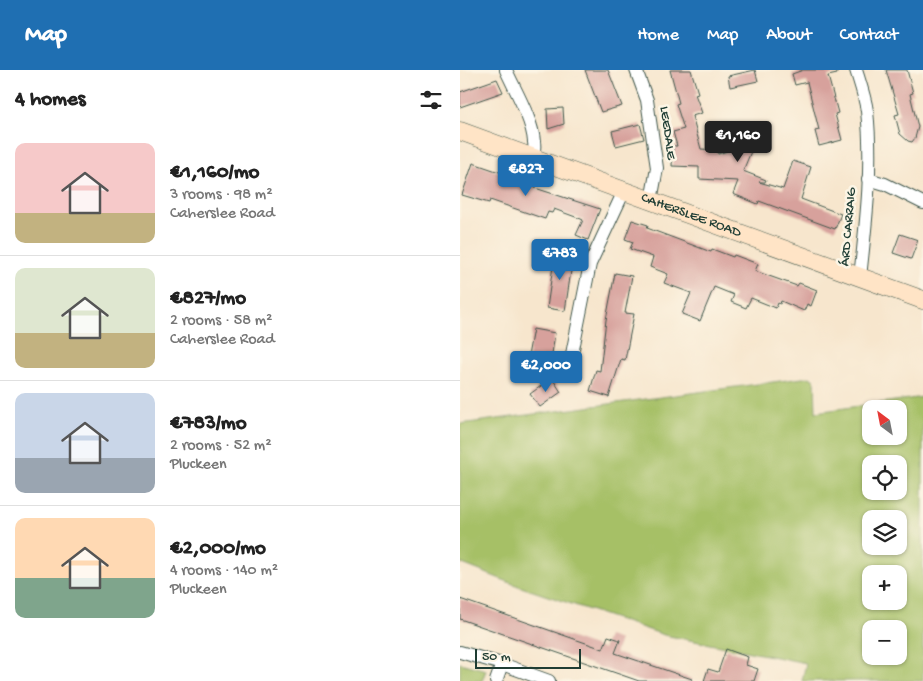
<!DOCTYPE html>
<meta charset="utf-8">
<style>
:root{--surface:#fff;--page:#f6f6f6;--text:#222;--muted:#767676;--line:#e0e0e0;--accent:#1f6fb2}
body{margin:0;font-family:"Gochi Hand",sans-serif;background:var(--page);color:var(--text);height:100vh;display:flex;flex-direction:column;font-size:19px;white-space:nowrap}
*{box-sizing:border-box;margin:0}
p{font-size:16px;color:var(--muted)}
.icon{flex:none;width:28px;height:28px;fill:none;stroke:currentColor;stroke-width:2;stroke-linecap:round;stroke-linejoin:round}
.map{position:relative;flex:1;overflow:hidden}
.drawer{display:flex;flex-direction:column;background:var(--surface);width:460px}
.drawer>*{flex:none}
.needle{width:32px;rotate:328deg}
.controls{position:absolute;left:402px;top:330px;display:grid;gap:10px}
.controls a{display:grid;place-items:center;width:45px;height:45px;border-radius:10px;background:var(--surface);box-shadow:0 1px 4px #0004;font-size:25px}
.scale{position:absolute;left:15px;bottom:12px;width:106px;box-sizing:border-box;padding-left:5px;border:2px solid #1f3d34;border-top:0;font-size:14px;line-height:18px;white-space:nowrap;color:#1f3d34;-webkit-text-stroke:4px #fcf5e5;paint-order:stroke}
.price{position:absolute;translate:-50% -42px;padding:0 11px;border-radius:5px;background:var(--accent);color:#fff;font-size:16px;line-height:32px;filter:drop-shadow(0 1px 2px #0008)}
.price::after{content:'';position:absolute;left:50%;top:30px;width:15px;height:11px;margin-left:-8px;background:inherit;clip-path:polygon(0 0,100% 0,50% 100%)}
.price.selected{background:#222;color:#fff}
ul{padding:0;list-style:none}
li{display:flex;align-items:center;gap:15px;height:125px;padding:0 15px}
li+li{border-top:1px solid var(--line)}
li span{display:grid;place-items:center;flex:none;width:140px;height:100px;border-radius:10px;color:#555}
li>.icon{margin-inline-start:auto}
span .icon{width:60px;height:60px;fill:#fffc;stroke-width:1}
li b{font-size:21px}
h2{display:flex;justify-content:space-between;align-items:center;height:60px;padding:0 15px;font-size:21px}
header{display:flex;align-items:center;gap:30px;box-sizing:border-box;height:70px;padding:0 25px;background:var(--accent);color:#fff}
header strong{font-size:24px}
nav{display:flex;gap:28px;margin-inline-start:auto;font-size:18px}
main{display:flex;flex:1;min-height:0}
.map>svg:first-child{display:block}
</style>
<header>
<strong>Map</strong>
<nav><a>Home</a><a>Map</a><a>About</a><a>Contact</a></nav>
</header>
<main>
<section class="drawer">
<h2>4 homes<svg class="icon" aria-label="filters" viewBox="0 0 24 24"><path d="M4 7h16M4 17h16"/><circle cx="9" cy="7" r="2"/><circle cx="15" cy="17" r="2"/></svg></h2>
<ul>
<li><span style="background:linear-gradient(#f6c9c9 70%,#c2b280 0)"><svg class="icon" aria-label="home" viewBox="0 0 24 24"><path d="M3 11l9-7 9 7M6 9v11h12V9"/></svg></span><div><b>€1,160/mo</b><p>3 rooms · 98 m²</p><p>Caherslee Road</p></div></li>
<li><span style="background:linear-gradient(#dfe7d0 65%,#c2b280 0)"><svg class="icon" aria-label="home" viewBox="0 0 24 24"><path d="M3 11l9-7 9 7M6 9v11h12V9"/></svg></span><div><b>€827/mo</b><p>2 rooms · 58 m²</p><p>Caherslee Road</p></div></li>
<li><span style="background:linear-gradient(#c9d6e8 65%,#9aa5b1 0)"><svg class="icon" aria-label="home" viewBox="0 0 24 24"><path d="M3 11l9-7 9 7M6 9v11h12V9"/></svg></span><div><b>€783/mo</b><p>2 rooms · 52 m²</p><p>Pluckeen</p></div></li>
<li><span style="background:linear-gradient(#ffd9b3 60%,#7fa58c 0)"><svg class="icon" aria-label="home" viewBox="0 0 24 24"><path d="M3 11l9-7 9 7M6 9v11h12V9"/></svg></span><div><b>€2,000/mo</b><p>4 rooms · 140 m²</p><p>Pluckeen</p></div></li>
</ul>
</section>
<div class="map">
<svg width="463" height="611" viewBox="0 0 463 611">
<rect width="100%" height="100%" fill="#fcf5e5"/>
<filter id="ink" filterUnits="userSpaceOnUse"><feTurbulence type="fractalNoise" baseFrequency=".02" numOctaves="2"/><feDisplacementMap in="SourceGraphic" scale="10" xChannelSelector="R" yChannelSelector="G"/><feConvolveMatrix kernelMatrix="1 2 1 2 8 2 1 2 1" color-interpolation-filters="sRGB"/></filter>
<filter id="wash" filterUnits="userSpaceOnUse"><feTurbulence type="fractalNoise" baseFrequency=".0096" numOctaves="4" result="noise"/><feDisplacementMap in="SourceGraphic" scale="20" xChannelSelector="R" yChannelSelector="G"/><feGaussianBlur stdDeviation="1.12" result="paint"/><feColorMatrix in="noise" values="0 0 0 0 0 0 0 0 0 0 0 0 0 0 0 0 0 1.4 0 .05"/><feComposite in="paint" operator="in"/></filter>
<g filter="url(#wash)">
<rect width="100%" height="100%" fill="#f7e6cd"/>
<g fill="#a6c066" stroke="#627e4d" fill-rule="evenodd">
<path d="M350,307L355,311L356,342L463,327V611H342L346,593L204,565L61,517L0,493V354ZM411,339H439V366H411ZM411,394H439V421H411ZM411,449H439V476H411ZM411,504H439V531H411ZM411,559H439V586H411Z"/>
<path d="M0,593L26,600L22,611H0Z"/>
</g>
<g id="blocks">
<g fill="#d7a19c">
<path d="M125,0H148L162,36L141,42Z"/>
<path d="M210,0H231L238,23L235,24L242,43L232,46L241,79L257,80L258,84L271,80L269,74L280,75L292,79L283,101L306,110L305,112H299L323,119L333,91L351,97L341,129L381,144L375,159L299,131L298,134L273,124L278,111L239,109V97L212,96L213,76H217L213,62L224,59L216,34L219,33Z"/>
<path d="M295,0L298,11L270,17L268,6Z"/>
<path d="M343,0H376L377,4L368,6L378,43L375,44L382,70L359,76L355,61L359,60L347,12L335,15L332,4Z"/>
<path d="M426,0H447L453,23L450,24L458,57L455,68L452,72L448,71L440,64L435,45L439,44Z"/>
<path d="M37,9L43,22L0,37V22Z"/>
<path d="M103,38L104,54L88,59L87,39Z"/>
<path d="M180,54L184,69L156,76L152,61Z"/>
<path d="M13,93L51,106V108L76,117L75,118L140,139L128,170L116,165L123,150L121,149L94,139L92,143L88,142L85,149L30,130L29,133L2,125Z"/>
<path d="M172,150L188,155L187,158L251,182L252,179L273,187L274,185L298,194L295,201L337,216L339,213L357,220L351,236L347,234L344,241L321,231L320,234L318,233L316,238L291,228L286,238L271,232L274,225L254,217L240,251L222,244L231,223L204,213L208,204L190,197L193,187L170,179L173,172L165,169Z"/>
<path d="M440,164L458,170L451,189L433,183Z"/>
<path d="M96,175L109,181L104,193L112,194L105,241L87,238Z"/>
<path d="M155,203L172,206L165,243L174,244L165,290L161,289L149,327L130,321L136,300L140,301L146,250Z"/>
<path d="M73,259L95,263L89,305L65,302Z"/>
<path d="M92,308L101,322L80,337L70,324Z"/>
<path d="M0,529L143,579L148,566L160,570L155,583L232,609V611H179L0,549Z"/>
<path d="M266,579L288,587L286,595L298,599L294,611H244L248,599L258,602Z"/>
</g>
</g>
</g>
<g filter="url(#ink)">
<use href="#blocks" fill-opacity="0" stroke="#3f564b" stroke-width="1"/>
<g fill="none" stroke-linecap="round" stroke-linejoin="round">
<g stroke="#3f564b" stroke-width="14">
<g id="street">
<path d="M46,0C55,20 73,51 74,72C75,77 74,83 73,88"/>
<path d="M176,0L187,30L197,98L191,131"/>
<path d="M396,0C400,13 405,27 407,41C413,96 406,153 400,207"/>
<path d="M408,109L425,114L463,133"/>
<path d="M109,299L130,194L164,121"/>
<path d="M0,582L42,594L89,611"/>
<path d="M36,611L42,594"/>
</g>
</g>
<g stroke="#3f564b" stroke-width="19">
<g id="secondary">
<path id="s1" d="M0,61L463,230"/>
</g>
</g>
<use href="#street" stroke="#fff" stroke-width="12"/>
<use href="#secondary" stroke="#ffe4c6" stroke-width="18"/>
</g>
</g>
<g text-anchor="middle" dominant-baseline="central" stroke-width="5" stroke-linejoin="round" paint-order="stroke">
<g font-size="14" fill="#1f3d34" stroke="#fcf5e5">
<text transform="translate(207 63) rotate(82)">LEEDALE</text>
<text stroke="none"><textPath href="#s1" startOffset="246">CAHERSLEE ROAD</textPath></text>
<text transform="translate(389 157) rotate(-85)">ÁRD CARRAIG</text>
</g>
</g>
</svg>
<div class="controls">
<a><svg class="needle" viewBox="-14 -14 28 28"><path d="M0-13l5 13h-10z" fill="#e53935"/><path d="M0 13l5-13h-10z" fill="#767676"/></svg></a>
<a><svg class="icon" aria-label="locate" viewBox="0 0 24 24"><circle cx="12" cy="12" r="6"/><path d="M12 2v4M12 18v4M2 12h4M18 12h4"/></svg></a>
<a><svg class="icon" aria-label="layers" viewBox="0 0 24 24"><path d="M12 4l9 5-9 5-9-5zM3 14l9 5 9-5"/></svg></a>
<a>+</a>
<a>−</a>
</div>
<div class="scale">50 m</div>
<b class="price selected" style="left:278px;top:93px">€1,160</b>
<b class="price" style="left:66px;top:127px">€827</b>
<b class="price" style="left:100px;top:211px">€783</b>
<b class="price" style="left:86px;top:323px">€2,000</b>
</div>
</main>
